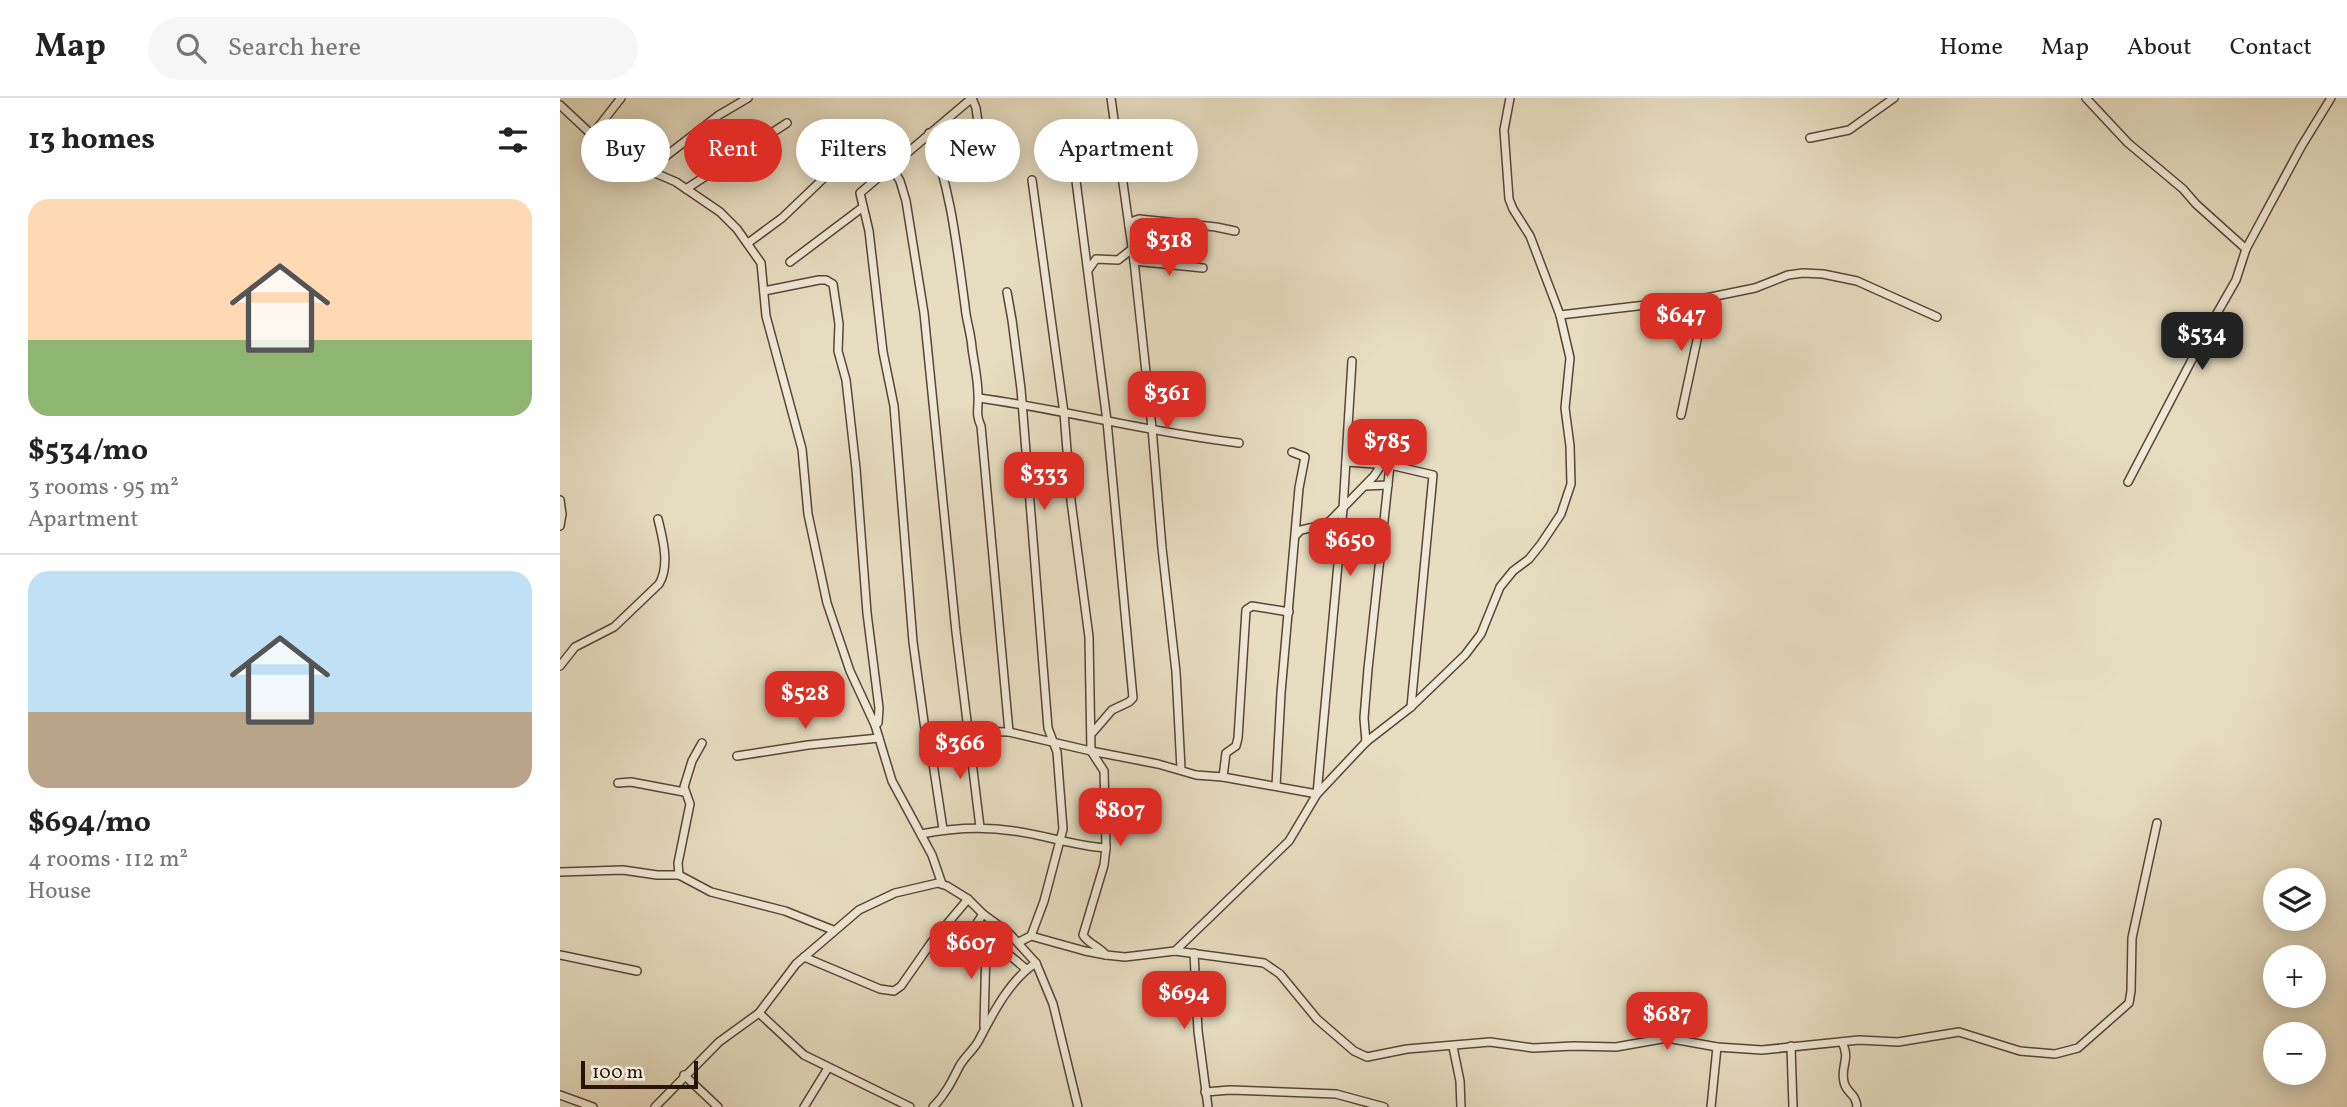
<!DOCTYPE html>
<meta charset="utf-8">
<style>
:root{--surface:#fff;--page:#f6f6f6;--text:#222;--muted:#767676;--line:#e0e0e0;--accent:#d93025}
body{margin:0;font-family:Vollkorn,serif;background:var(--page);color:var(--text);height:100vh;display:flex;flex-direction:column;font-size:26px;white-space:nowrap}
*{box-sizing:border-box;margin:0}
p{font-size:23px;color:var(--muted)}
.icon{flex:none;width:38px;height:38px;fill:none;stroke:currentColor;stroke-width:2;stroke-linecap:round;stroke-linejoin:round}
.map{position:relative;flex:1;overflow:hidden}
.sheet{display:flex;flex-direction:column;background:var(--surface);width:560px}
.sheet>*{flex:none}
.top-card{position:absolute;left:21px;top:21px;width:665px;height:63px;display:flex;gap:14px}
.buttons{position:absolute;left:1703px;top:770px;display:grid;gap:14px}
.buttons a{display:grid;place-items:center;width:63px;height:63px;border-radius:50%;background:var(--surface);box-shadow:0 4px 18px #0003;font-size:35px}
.scale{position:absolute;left:21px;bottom:18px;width:117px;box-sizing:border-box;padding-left:7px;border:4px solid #2a1406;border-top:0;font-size:19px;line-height:24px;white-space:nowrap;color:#2a1406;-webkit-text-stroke:5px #efead7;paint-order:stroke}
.price{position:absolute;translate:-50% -60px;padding:0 16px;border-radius:14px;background:var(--accent);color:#fff;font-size:23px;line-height:46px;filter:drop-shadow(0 2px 4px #0008)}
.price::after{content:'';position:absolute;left:50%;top:42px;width:21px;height:16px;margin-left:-10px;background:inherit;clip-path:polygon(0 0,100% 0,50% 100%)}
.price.on{background:#222;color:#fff}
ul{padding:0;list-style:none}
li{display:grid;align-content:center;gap:14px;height:371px;padding:0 28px}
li+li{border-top:2px solid var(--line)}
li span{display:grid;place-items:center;height:217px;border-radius:21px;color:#555}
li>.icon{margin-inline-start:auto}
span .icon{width:126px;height:126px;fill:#fffc;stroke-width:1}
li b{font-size:30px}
h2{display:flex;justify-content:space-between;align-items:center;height:84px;padding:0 28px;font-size:30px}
.chip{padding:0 24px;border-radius:32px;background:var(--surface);box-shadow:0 4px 18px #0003;font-size:24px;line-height:63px}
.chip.on{background:var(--accent);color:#fff}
header{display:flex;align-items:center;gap:42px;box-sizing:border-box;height:98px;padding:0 35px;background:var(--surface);border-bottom:2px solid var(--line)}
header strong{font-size:33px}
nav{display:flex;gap:38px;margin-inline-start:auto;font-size:24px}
.search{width:490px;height:63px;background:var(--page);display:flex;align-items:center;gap:18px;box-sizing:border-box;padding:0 24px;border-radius:38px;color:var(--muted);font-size:26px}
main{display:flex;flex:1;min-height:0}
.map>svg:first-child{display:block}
</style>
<header>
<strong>Map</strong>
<div class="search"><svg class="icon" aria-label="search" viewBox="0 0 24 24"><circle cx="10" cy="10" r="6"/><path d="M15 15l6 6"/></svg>Search here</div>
<nav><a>Home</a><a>Map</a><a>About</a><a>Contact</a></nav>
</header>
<main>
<section class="sheet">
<h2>13 homes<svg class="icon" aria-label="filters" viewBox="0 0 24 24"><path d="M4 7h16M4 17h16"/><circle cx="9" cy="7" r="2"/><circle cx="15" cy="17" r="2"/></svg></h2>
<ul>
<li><span style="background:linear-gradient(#ffd9b3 65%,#8fb573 0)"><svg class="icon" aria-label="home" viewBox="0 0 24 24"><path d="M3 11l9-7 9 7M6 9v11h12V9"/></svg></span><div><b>$534/mo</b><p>3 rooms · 95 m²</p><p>Apartment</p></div></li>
<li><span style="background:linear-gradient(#bfe0f5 65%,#b9a48a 0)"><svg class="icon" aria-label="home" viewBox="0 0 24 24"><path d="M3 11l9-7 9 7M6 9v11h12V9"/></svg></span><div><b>$694/mo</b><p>4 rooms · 112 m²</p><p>House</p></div></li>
</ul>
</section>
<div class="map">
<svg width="1787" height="1009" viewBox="0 0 1787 1009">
<rect width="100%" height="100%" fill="#e7dec1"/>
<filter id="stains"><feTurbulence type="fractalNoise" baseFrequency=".00286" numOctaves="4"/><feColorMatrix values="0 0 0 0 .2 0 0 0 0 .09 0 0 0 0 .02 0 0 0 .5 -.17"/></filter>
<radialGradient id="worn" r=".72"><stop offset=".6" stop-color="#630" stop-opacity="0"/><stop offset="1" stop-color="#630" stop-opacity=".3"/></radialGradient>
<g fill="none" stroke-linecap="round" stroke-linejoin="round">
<g stroke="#594635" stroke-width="10">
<g id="minor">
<path d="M412,0L416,10L421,46"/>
<path d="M551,0L574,163L592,330L602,450L616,574L621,671"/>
<path d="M1526,0L1568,45L1623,91L1636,106L1686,151"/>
<path d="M0,7L32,37L88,72L116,84L160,114L177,131L201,165L206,218L242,351L248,416L267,505L290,573L315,627L332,683L372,757L382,786"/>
<path d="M369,35C391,90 397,150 405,208C406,222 411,235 412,250C414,265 418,281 418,297C419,309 415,316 421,328L449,634"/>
<path d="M32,37L61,0"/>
<path d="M1250,40L1289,32L1334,0"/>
<path d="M511,44L547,323L573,600L569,604L552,612L533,634"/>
<path d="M332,69L340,83L346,103L364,215L396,534L420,729"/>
<path d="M88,72L159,17L188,0"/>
<path d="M472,82L504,315L511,403L529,539L531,653L544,673L546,750L544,767L523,837C527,845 540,849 546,857"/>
<path d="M126,91L227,25"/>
<path d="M569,127L573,123L579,121L656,129L675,133"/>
<path d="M188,145L222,120L289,56"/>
<path d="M574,163L643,170"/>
<path d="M230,164L303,109"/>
<path d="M529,171L536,161L558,162L572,151"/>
<path d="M204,193L259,182H266L273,186L279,226L278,253L286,282L296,371L307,515L319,610L318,625L315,627"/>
<path d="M447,194L452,222L461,291L488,630L497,654L503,731L484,803L471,838"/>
<path d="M1000,217L1146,200L1195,190L1228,177L1243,175L1263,176L1297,183L1377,219"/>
<path d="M419,300C506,312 592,335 679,345"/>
<path d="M1121,317L1146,200"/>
<path d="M786,364L830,367L873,377L851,609"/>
<path d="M1568,384L1648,231L1676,182L1686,151L1741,49L1771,0"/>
<path d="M805,388L828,387"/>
<path d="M0,402L2,416L0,428"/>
<path d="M737,436L741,432L759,428L770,423L814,378L822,366"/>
<path d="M0,568L15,549L54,529L99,486C110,468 103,441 98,421"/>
<path d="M407,633L449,634L531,653L598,666L636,677L663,679L757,696L783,411L792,263"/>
<path d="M806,644L804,620L808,571L830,367"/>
<path d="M177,658L248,647L319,640"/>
<path d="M663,679L666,655L676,648L678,640L686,512L692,508L729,514"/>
<path d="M58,685L71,684L124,694"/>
<path d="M716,688L721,595L739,390L745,359L732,354"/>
<path d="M383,731L372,659L367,646L353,544L334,308L323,254L309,133L300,95L412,0"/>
<path d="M361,736C392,730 422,728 454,733C485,737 514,748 546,750"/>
<path d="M0,774L63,772L97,777H119L151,794L225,813L273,832"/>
<path d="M119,777L118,765L130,706L124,689L132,663L142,645"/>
<path d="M423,816L417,825L422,834L466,871"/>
<path d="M422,834L426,849L424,928"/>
<path d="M459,844L471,838L525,853L546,857L565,859L615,853L704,865L720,876L757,921L794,953L807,959L847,951L930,944L973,950L1014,948L1056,949L1107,940L1157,949L1202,952L1299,942L1338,944L1399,934L1460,953L1495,956L1518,950L1569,905L1571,893L1572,840L1597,725"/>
<path d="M615,853L729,743L757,696L806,644L851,609L905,557L921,536L940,489L953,473L969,461L981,446L1001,416L1011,386L1010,348L1005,310L1010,260L1000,217L970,138L953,111L949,101L944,32L950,0"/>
<path d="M634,855L638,933L648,1009"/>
<path d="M0,857L77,873"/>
<path d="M244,859L320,891L334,893L341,888L371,845L408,801"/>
<path d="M199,915L244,957L350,1009"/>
<path d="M1282,944C1291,962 1280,968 1284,984C1286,995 1296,995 1297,1009"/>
<path d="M1231,948L1233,1009"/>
<path d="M893,949L900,983L901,1009"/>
<path d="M124,977L158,1009"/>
<path d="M645,994L670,992L776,996L824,1009"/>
<path d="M0,997L33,1009"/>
<path d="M95,1009L159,944L199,915L236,866L299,812L335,795L378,785L387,788L408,801L423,816L448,834L476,865L493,906L518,1009"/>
<path d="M244,1009L268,970"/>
<path d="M373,1009C385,997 392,983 399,969C404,959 414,952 419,942C432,917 450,881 476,865"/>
<path d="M1151,1009L1157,949"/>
</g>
</g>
<use href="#minor" stroke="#efead7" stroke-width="7"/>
</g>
<rect width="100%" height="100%" filter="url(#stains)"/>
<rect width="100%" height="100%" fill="url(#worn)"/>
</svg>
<div class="buttons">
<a><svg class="icon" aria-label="layers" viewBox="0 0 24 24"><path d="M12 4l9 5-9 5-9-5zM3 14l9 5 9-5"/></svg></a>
<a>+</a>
<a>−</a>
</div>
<div class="scale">100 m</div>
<b class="price" style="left:609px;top:180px">$318</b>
<b class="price" style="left:1121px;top:255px">$647</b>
<b class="price on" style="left:1642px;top:274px">$534</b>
<b class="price" style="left:607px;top:333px">$361</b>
<b class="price" style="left:827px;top:381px">$785</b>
<b class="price" style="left:484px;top:414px">$333</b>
<b class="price" style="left:790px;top:480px">$650</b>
<b class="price" style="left:245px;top:633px">$528</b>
<b class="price" style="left:400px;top:683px">$366</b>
<b class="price" style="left:560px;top:750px">$807</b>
<b class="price" style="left:411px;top:883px">$607</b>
<b class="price" style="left:624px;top:933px">$694</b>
<b class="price" style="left:1107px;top:954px">$687</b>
<div class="top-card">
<a class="chip">Buy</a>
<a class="chip on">Rent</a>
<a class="chip">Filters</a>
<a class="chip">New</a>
<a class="chip">Apartment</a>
</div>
</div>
</main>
